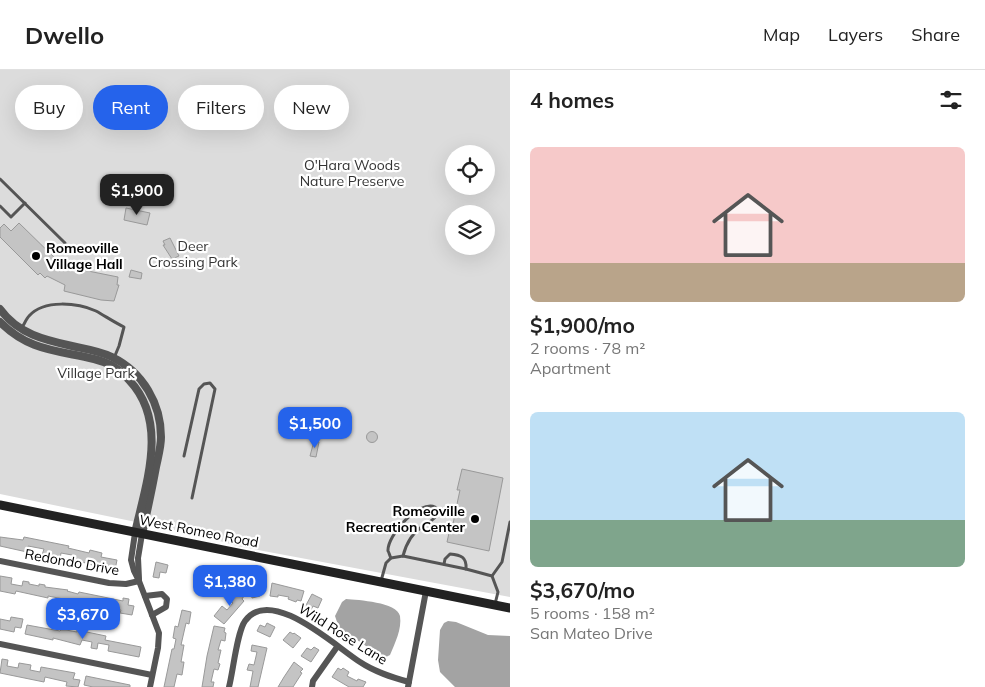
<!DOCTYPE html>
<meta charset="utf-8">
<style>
:root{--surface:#fff;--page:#f6f6f6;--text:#222;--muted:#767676;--line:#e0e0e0;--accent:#2563eb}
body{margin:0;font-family:Mulish,sans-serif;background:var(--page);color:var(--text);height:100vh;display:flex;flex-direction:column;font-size:19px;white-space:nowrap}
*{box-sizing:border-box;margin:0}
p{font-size:16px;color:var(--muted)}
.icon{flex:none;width:28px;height:28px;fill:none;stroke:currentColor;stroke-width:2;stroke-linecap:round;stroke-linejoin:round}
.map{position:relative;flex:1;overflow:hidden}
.panel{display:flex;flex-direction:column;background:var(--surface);width:475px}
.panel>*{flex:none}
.top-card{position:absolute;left:15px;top:15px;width:420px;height:45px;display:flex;gap:10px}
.controls{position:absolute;left:445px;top:75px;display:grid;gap:10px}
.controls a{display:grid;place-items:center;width:50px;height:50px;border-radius:50%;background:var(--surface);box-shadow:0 5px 20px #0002;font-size:25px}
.price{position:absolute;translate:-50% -42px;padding:0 11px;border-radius:10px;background:var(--accent);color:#fff;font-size:16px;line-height:32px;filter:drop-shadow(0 1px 2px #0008)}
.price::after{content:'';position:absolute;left:50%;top:30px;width:15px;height:11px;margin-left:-8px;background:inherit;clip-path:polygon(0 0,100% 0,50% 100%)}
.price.selected{background:#222;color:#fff}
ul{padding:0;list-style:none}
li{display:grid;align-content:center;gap:10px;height:265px;padding:0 20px}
li span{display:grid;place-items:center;height:155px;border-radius:8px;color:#555}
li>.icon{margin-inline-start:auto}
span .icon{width:90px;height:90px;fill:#fffc;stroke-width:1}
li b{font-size:21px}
h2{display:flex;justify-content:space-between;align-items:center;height:60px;padding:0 20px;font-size:21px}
.pill{padding:0 18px;border-radius:22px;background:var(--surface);box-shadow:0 5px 20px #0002;font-size:18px;line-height:45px}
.pill.selected{background:var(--accent);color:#fff}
header{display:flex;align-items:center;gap:30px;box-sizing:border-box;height:70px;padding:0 25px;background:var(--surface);border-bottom:1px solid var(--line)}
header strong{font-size:24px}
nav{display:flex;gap:28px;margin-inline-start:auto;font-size:18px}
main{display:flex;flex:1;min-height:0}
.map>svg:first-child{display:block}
</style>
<header>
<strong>Dwello</strong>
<nav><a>Map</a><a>Layers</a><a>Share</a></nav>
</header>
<main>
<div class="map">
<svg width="510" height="617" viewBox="0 0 510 617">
<rect width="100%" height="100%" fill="#fff"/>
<path fill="#dcdcdc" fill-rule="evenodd" d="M0,0H510V527L237,476L199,465L0,424ZM454,84H486V116H454ZM454,144H486V176H454Z"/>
<g fill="#a3a3a3">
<path d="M346,529C358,530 397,532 400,546C402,559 395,573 390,585L386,587L378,584L339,558L335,546L342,532Z"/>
<path d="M448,551L456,552L488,565L510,566V617H455L440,602L438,590L440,560L444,553Z"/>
</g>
<g fill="#c4c4c4" stroke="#999">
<path d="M126,138L150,143L147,155L124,150Z"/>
<path d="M19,153L60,193L68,197L118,207L117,215H119L114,231L101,230L64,221L65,215L47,206L45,208L40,203L38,205L0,167V158L4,154L11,161Z"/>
<path d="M170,168L179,186L172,189L163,175H165L163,171Z"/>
<path d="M131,200L142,203L141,209L129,207Z"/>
<circle cx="372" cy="367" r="5.5"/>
<path d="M314,371L319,372L316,387L310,386Z"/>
<path d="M462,399L503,408L489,481L447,472L449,463L451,464L457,434L460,420H457Z"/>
<path d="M0,467L23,470L24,467L69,476L68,478L89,483L90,480L102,483L101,487L117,490L115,500L93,493V495L87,494V493L71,491L72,485L61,483L60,489L42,485L44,479L28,476L27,482L0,476Z"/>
<path d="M156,492L168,495L166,503L160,502L159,508L153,507Z"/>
<path d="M0,506L12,508L11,514L22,516L23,511L29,512V514L39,516V514L45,515V517L68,520L67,521L78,524L79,522L123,531V528L129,529L128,535L134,536L132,545L120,543L121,540L48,526V528L16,521L15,524L0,521Z"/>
<path d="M261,512L264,522L260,523V526L252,528L249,516Z"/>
<path d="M272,513L304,521L301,531L297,530L296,532L288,529L289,527L278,525V527L270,526Z"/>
<path d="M236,519L244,526L242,529L244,531L224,554L214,546L222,536L227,540L233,533L228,529Z"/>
<path d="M312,524L322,529L318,538L313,536L311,540L305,537Z"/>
<path d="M182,540L191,542L189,554L186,553L181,575H184L181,592H184L182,605L177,604L174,617H164L172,579H174L176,569L173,568L175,556L178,557Z"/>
<path d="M11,547L23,549L21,558L15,557L14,562L0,559V549L10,551Z"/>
<path d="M267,553L275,557L270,567L257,561L260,555L265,557Z"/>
<path d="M27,555L60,561L61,560H66L77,562V560L106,566L105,570L141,577L139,587L108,581L109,575L98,573L97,579L91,578L92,572L82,570L80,575L53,568V570L25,564Z"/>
<path d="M214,556L225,558L224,562L226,563L225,571L221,570L218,580H221L218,593L220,594L218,600L214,599L211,612H214L213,617H202L207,586Z"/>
<path d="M290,562L293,564L294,563L301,568L293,578L283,570Z"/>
<path d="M252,575L267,578L258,617H250L253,601L247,600L249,594L254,595L257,582L251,581Z"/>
<path d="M314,577L319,580L311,592L301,586L307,578L311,580Z"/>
<path d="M2,589L8,590L7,596L18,598L19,593L31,595L30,600L40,602L41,597L75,603L73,609L80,610L78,617L66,616L67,612L45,607L44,612L0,603Z"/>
<path d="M294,592L303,599L300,602L302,603L293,617H278L284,607Z"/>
<path d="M338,598L341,600L343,598L349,602L347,606L357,611L358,609L366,612L363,617H349L332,607Z"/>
<path d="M86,606L130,615V617H93L84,615Z"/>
</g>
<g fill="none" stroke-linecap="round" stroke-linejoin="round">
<g stroke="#555" stroke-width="3">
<path d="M0,109L65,173"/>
<path d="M0,136L11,147L25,133"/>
<path d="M21,259C24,255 26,249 29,246C44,229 78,233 96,241C105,246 114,252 124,257L119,276L114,288"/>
<path d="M184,386L199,319L204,314L210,313L215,319L192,428"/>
<path d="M391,488C390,487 389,482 388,481C387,465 419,430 435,437L438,443C435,450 429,452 423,456C412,463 406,474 403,486"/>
<path d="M444,494L445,489L450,484C461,485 467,487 466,499"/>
<path d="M492,506L502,492L510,452"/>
<path d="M381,511L386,493L391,488L403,486L466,499L492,506L498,522L495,534"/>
</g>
<g stroke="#555" stroke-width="6">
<path d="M135,463L131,490L134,501L139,511L159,563L158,578L150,617"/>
<path d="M0,491L109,513L126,514L139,511"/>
<path d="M139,509L138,488L142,464"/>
<path d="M145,526L162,524L167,529L166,537L152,545"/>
<path d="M0,574L152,605"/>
<path d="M229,617C233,602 237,562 245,551C271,515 336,577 360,592C375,602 391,607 409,612"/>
<path d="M312,617L313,611L337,577"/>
<path d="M408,617L426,521"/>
</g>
<g stroke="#555" stroke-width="8">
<path d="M0,239C18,264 45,270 72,276C86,279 100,281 112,287C143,302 161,334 161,367C161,377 158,387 156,397C152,419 147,442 142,464"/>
<path d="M0,252C29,281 56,280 94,289C107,292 120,299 129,310C169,352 146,413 135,463"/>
</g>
<path stroke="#222" stroke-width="9" d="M0,435L510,538"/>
</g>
<g fill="#000" stroke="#fff" stroke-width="2">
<circle cx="36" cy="186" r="5"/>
<circle cx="475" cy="449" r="5"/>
</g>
<g text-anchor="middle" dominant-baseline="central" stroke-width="4.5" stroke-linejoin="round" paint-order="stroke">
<g font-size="14" fill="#333" stroke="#fff">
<text x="352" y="95">O'Hara Woods<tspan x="352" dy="16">Nature Preserve</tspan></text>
<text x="193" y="176">Deer<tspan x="193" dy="16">Crossing Park</tspan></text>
<text x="96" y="303">Village Park</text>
</g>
<g font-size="14" font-weight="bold" fill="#000" stroke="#fff" text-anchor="start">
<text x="46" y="178">Romeoville<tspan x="46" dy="16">Village Hall</tspan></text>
<text x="465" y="441" text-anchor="end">Romeoville<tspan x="465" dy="16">Recreation Center</tspan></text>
</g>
<g font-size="14" fill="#000" stroke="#fff">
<text transform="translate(199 461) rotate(11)">West Romeo Road</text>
<text transform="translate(72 492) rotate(10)">Redondo Drive</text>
<text transform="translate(343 564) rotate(32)">Wild Rose Lane</text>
</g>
</g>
</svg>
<div class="controls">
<a><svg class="icon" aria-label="locate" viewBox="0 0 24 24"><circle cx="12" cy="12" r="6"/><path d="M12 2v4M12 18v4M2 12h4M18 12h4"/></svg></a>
<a><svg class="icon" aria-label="layers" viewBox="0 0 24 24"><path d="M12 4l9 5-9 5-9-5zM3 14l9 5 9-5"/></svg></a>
</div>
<b class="price selected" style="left:137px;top:146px">$1,900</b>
<b class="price" style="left:315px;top:379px">$1,500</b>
<b class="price" style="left:230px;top:537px">$1,380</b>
<b class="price" style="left:83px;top:570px">$3,670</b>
<div class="top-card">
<a class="pill">Buy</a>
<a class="pill selected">Rent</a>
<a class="pill">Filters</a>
<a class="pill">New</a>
</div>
</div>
<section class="panel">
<h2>4 homes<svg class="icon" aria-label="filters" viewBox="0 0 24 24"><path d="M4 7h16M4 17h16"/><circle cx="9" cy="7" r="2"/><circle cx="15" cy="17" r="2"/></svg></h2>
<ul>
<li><span style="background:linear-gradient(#f6c9c9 75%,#b9a48a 0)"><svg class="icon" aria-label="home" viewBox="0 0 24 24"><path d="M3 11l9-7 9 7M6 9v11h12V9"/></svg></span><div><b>$1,900/mo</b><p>2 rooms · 78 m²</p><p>Apartment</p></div></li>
<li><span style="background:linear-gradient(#bfe0f5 70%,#7fa58c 0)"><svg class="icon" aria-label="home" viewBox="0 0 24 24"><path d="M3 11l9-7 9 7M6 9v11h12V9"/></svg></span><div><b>$3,670/mo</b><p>5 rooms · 158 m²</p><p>San Mateo Drive</p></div></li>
</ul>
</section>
</main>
